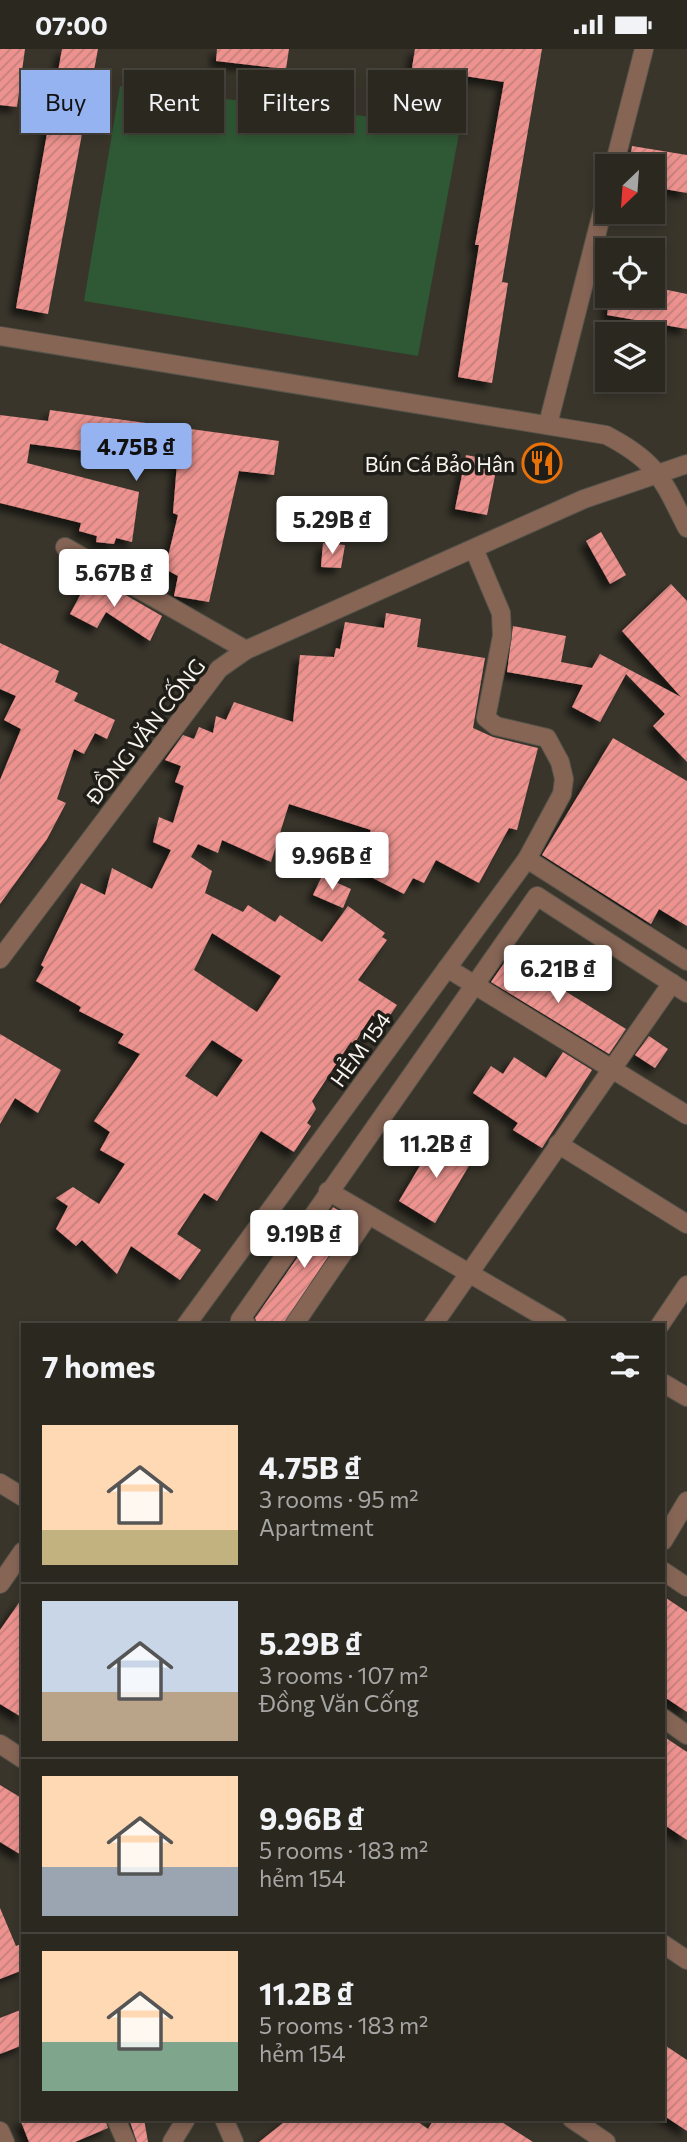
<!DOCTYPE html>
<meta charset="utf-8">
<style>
:root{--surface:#2b2820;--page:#333029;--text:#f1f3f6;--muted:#a6a6a5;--line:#47443e;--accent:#95b2f1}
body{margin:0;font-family:Commissioner,sans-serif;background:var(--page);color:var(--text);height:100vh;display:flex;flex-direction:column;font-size:26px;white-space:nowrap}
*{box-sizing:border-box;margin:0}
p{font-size:23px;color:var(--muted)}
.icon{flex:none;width:38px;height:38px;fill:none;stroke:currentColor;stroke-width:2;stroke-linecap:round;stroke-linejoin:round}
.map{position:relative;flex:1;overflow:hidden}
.drawer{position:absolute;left:21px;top:1274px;width:644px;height:798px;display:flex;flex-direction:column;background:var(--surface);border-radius:0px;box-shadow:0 4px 10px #0003,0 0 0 2px var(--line)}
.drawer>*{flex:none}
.top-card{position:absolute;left:21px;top:21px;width:646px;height:63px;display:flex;gap:14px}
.needle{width:46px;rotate:205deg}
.buttons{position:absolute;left:595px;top:105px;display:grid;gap:14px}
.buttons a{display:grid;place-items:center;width:70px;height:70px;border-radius:0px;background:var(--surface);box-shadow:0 4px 10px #0003,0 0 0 2px var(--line);font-size:35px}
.price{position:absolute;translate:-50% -60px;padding:0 16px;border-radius:7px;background:#fff;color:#222;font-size:23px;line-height:46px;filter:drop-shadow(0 2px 4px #0008)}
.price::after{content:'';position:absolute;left:50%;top:42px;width:21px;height:16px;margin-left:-10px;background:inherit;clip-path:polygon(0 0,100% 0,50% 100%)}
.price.active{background:var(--accent);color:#111}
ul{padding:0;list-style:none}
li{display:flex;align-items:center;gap:21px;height:175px;padding:0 21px}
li+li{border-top:2px solid var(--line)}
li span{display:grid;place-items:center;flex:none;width:196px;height:140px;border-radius:0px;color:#555}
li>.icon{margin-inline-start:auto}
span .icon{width:84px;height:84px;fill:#fffc;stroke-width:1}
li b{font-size:30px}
h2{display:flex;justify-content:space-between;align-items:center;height:84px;padding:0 21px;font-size:30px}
.tag{padding:0 24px;border-radius:0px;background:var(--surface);box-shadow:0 4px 10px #0003,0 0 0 2px var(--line);font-size:24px;line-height:63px}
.tag.active{background:var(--accent);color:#111}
.status{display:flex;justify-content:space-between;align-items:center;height:49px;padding:0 35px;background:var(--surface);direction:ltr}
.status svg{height:19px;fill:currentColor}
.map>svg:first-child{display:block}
</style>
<div class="status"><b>07:00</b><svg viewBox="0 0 49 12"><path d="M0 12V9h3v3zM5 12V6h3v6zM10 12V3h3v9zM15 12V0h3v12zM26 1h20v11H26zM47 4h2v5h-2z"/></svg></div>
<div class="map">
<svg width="687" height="2093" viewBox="0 0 687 2093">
<defs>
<pattern id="building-hatch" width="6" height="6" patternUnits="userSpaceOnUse" patternTransform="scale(1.75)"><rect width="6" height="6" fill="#ed928e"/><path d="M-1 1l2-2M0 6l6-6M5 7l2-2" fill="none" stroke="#c4807c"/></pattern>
<filter id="shadow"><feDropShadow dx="-6" dy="6" stdDeviation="3.5" flood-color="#0009"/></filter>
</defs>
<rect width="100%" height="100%" fill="#39352b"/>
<path fill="#2f5834" d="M120,37L460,79L418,307L84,252Z"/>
<g fill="url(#building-hatch)" fill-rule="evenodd" filter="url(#shadow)">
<path d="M0,0H25L17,58L0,56Z"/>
<path d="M62,0H98L48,265L16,259Z"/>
<path d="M217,0H289L286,20L216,12Z"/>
<path d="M415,0H542L502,233L508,234L492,334L458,328L479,196H475L504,33L412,19Z"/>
<path d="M632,97L687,106V144L653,138V117H629Z"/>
<path d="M653,238L687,245V280L607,266L610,247H653Z"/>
<path d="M50,361L279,392L274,426L239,422L209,553L174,547L178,527L165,520L178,466L173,464L177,414L30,395L27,414L139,443L132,493L116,489L114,495L96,493L97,487L79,482L81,474L0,454V366L48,372Z"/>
<path d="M466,406L498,412L487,466L455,460Z"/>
<path d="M601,483L626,526L610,535L586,492Z"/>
<path d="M323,494L345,496L341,519L321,518Z"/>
<path d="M91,526L162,567L150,592L106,563L97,579L70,565Z"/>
<path d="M671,535L687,552V713L653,677L665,665L626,625L600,673L572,658L583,636L507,623L513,577L566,587L561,613L592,619L600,605L681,648L622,582Z"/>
<path d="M386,564L421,570L417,598L485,609L473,679L493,688L538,699L517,781L509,779L479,834L436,811L424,834L413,829L404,845L361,823L369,807L360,803L371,781L289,755L271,813L222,791L218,804L198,795L191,808L212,822L205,844L243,863L248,856L275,873L280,866L322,893L348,857L385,884L382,888L387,891L358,931L397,956L385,974L372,966L354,995L351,993L348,997L312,1052L316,1060L307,1074L311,1077L294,1103L261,1082L217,1152L204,1144L177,1185L201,1201L180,1231L131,1197L117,1225L82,1191L76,1197L56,1180L68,1157L56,1149L73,1138L99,1155L125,1115L100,1101L110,1083L94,1072L140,1005L118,994L124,985L79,962L81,958L36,932L44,918L41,916L81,834L105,846L112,819L152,840L171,801L153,793L159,768L173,774L184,737L175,733L181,717L165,711L183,686L194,690L199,678L213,684L216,667L226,671L234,653L293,673L300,606L334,608L336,599L340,600L345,573L384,579ZM212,884L281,927L257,963L194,921ZM212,991L243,1011L217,1048L185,1027Z"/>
<path d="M0,594L59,622L55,633L78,644L74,652L115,671L107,690L95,684L84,705L74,700L57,750L66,754L47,790L0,855V731L21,680L4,671L16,647L0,640Z"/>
<path d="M613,689L687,732V877L659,860L651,875L542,806Z"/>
<path d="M322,827L351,840L343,859L313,846Z"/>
<path d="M509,907L626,980L609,1005L491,933Z"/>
<path d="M0,985L61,1021L38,1064L15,1049L0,1075Z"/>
<path d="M649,987L668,1000L655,1019L635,1006Z"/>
<path d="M563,1003L592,1021L542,1099L513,1081L518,1074L473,1044L491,1017L503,1025L514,1008L546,1029Z"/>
<path d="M437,1088L473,1110L435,1174L399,1152Z"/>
<path d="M333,1158L353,1170L283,1276H258L255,1269Z"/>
<path d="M663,1547L687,1563V1663L663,1647Z"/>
<path d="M23,1548V1669L0,1655V1581Z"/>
<path d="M663,1687L687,1703V1791L663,1775Z"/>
<path d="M0,1736L23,1750V1807L0,1793Z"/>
<path d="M0,1859L16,1897L23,1894V1921L0,1930Z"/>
<path d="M23,1960V1996L0,2005V1969Z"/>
<path d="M663,1995L687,2011V2082L663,2066Z"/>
<path d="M20,2070H105L108,2079L75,2093H29Z"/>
<path d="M129,2070H144L148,2093H137Z"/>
<path d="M288,2070H414L428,2080L434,2070H497L533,2093H259Z"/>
</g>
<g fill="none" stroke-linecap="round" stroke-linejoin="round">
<g stroke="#57544a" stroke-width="20">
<g id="minor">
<path d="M614,117L644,0"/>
<path d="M0,287L606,386C658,413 662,430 687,479"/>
<path d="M548,375L607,144"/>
<path d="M65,498L246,601"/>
<path d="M527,810L687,912"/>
<path d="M0,910L219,620L246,601L584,450L687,415"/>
<path d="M447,919L687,1066"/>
<path d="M558,1095L687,1175"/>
<path d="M328,1142L558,1276"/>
<path d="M186,1276L527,810L562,745L564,730L560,713L547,689L496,677L486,669L502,587L501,564L474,500"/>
<path d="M247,1276L240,1271L537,847L687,944"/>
<path d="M294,1276L368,1167"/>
<path d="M433,1276L672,934"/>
<path d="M660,1276L687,1236"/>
<path d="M663,1334L687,1348"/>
<path d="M0,1434L23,1448"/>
<path d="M663,1492L687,1452"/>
<path d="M663,1522L687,1538"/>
<path d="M0,1535L23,1502"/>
<path d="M663,1669L687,1686"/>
<path d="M0,1695L23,1710"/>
<path d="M663,1895L687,1911"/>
<path d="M116,2070L126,2093"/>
<path d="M224,2070L234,2093"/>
<path d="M572,2070L606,2093"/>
<path d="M0,2082L5,2093"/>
<path d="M172,2093L186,2070"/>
</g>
</g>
<use href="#minor" stroke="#866555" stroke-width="18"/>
</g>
<defs>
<g id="restaurant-ring" transform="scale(2.0125)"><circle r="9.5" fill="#1f1d18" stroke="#e8710a" stroke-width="1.5"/><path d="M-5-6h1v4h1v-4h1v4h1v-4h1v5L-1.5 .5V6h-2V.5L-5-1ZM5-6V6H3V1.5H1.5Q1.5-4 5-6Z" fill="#e8710a"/></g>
</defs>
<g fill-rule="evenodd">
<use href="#restaurant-ring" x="542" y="414"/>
</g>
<g text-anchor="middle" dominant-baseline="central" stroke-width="7" stroke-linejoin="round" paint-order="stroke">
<g font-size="21" fill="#f7f4ee" stroke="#1f1d18" text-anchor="end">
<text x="515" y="414">Bún Cá Bảo Hân</text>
</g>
<g font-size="21" fill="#f7f4ee" stroke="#1f1d18">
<text transform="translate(145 682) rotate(-52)">ĐỒNG VĂN CỐNG</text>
<text transform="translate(360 1000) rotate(-54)">HẺM 154</text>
</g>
</g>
</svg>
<div class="buttons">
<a><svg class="needle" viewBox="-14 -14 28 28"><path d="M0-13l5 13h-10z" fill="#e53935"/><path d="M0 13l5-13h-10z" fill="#a6a6a5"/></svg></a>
<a><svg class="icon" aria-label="locate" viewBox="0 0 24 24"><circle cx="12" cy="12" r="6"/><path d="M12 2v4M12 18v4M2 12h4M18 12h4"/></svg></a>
<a><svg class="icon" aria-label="layers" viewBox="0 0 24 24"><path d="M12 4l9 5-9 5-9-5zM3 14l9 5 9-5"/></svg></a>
</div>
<b class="price active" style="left:136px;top:434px">4.75B ₫</b>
<b class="price" style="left:332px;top:507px">5.29B ₫</b>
<b class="price" style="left:114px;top:560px">5.67B ₫</b>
<b class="price" style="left:332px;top:843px">9.96B ₫</b>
<b class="price" style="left:558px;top:956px">6.21B ₫</b>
<b class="price" style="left:436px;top:1131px">11.2B ₫</b>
<b class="price" style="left:304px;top:1221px">9.19B ₫</b>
<div class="top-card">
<a class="tag active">Buy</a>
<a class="tag">Rent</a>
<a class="tag">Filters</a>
<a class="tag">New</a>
</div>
<section class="drawer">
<h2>7 homes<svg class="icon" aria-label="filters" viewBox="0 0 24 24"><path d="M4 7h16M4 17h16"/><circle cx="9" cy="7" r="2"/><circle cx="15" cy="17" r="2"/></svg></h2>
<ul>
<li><span style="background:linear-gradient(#ffd9b3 75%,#c2b280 0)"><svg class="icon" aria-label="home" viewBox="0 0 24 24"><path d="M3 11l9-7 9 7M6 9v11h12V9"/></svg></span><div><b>4.75B ₫</b><p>3 rooms · 95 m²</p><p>Apartment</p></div></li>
<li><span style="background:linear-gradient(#c9d6e8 65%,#b9a48a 0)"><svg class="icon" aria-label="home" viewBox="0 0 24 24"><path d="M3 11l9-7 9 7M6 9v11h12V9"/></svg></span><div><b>5.29B ₫</b><p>3 rooms · 107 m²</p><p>Đồng Văn Cống</p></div></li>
<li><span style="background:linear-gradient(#ffd9b3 65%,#9aa5b1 0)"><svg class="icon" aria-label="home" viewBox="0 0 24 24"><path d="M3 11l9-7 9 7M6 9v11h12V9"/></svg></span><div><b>9.96B ₫</b><p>5 rooms · 183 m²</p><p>hẻm 154</p></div></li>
<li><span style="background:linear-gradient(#ffd9b3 65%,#7fa58c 0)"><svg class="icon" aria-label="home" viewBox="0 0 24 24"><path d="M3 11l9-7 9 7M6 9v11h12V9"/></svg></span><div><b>11.2B ₫</b><p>5 rooms · 183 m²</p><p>hẻm 154</p></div></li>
</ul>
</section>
</div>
